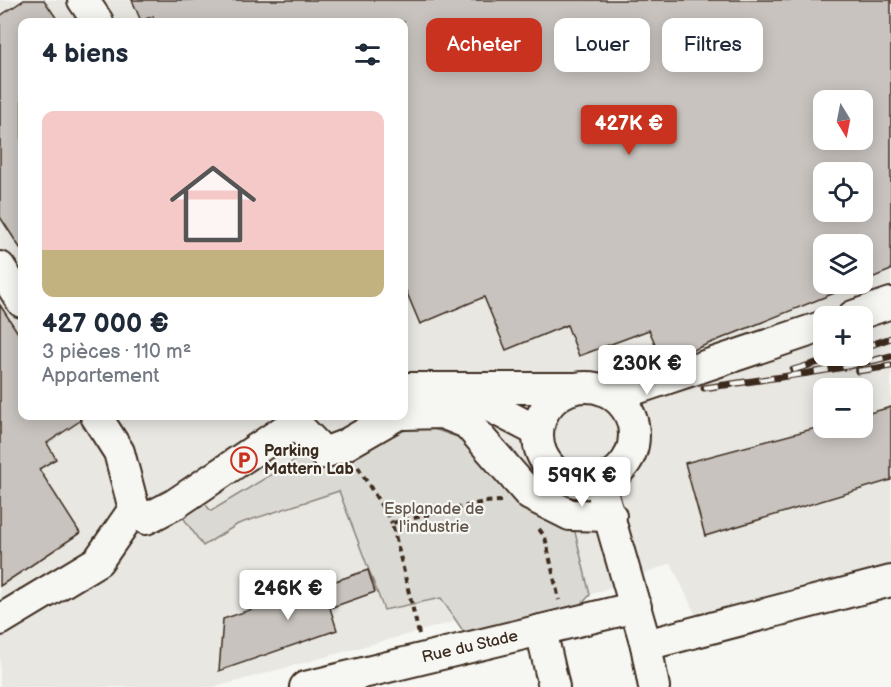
<!DOCTYPE html>
<html lang="fr">
<meta charset="utf-8">
<style>
:root{--surface:#fff;--page:#f2f2f3;--text:#1f2937;--muted:#747a83;--line:#e0e1e3;--accent:#c8321e}
body{margin:0;font-family:"Balsamiq Sans",sans-serif;background:var(--page);color:var(--text);height:100vh;display:flex;flex-direction:column;font-size:22px;white-space:nowrap}
*{box-sizing:border-box;margin:0}
p{font-size:20px;color:var(--muted)}
.icon{flex:none;width:33px;height:33px;fill:none;stroke:currentColor;stroke-width:2;stroke-linecap:round;stroke-linejoin:round}
.map{position:relative;flex:1;overflow:hidden}
.drawer{position:absolute;left:18px;top:18px;width:390px;height:402px;display:flex;flex-direction:column;background:var(--surface);border-radius:12px;box-shadow:0 3px 15px #0003}
.drawer>*{flex:none}
.hud{position:absolute;left:426px;top:18px;width:375px;height:54px;display:flex;gap:12px}
.needle{width:39px;rotate:170deg}
.buttons{position:absolute;left:813px;top:90px;display:grid;gap:12px}
.buttons a{display:grid;place-items:center;width:60px;height:60px;border-radius:12px;background:var(--surface);box-shadow:0 3px 15px #0003;font-size:30px}
.price{position:absolute;translate:-50% -51px;padding:0 14px;border-radius:6px;background:#fff;color:#222;font-size:20px;line-height:39px;filter:drop-shadow(0 2px 3px #0008)}
.price::after{content:'';position:absolute;left:50%;top:36px;width:18px;height:14px;margin-left:-9px;background:inherit;clip-path:polygon(0 0,100% 0,50% 100%)}
.price.on{background:var(--accent);color:#fff}
ul{padding:0;list-style:none}
li{display:grid;align-content:center;gap:12px;height:318px;padding:0 24px}
li+li{border-top:2px solid var(--line)}
li span{display:grid;place-items:center;height:186px;border-radius:12px;color:#555}
li>.icon{margin-inline-start:auto}
span .icon{width:108px;height:108px;fill:#fffc;stroke-width:1}
li b{font-size:26px}
h2{display:flex;justify-content:space-between;align-items:center;height:72px;padding:0 24px;font-size:26px}
.tag{padding:0 21px;border-radius:12px;background:var(--surface);box-shadow:0 3px 15px #0003;font-size:21px;line-height:54px}
.tag.on{background:var(--accent);color:#fff}
.map>svg:first-child{display:block}
</style>
<div class="map">
<svg width="891" height="687" viewBox="0 0 891 687">
<rect width="100%" height="100%" fill="#f6f6f2"/>
<filter id="ink" filterUnits="userSpaceOnUse"><feTurbulence type="fractalNoise" baseFrequency=".0167" numOctaves="2"/><feDisplacementMap in="SourceGraphic" scale="12" xChannelSelector="R" yChannelSelector="G"/><feConvolveMatrix kernelMatrix="1 2 1 2 8 2 1 2 1" color-interpolation-filters="sRGB"/></filter>
<g filter="url(#ink)">
<path fill="#e8e7e2" fill-rule="evenodd" d="M0,0H891V569L699,622L671,563L590,595L493,611L215,687H0ZM22,22H404V416H22ZM824,100H862V140H824ZM824,172H862V212H824ZM824,244H862V284H824ZM824,316H862V356H824ZM824,388H862V428H824Z"/>
<path fill="#dad9d3" stroke="#8a8278" stroke-width="1.5" d="M419,424L469,441L574,528L590,595L575,611L467,637L441,598L384,610L339,491L238,524L203,546L180,513L201,499L211,511L302,456L315,463L328,464Z"/>
<g fill="#c8c3be" stroke="#3b2a1e" stroke-width="1.5" fill-rule="evenodd">
<path d="M24,0H44L59,22H22V251L0,217V16Z"/>
<path d="M132,0H891V270L862,282V244H824V284H857L663,362L649,330L579,356L567,325L506,350L484,297L420,324L404,286V22H155L153,16L141,21ZM824,100H862V140H824ZM824,172H862V212H824Z"/>
<path d="M0,305L22,339V416H79L80,421L47,443L56,459L39,469L80,533L0,586Z"/>
<path d="M891,407V480L705,536L685,463L816,428H862V415Z"/>
<path d="M368,570L375,592L330,608L337,630L219,671L223,619Z"/>
</g>
<g fill="none" stroke-linecap="round" stroke-linejoin="round">
<g stroke="#3b2a1e" stroke-width="34">
<g id="minor">
<path d="M83,0L98,22"/>
<path d="M0,267L22,302"/>
<path d="M853,316L891,303"/>
<circle cx="586" cy="435" r="48"/>
<path d="M404,388H572"/>
<path d="M460,391L537,431"/>
<path d="M615,396L824,326"/>
<path d="M404,414L442,413L467,423L530,495L570,515L611,516"/>
<path d="M96,416L119,452L134,509L146,519L175,504L295,423L324,453L345,445L395,416"/>
<path d="M604,499L646,645L654,687"/>
<path d="M0,620L98,561L134,509"/>
<path d="M541,630L554,687"/>
<path d="M646,645L891,581"/>
<path d="M305,687L636,607"/>
</g>
</g>
<g stroke="#3b2a1e" stroke-width="4" stroke-dasharray="6 4.5" stroke-linecap="butt">
<path d="M358,467L392,523"/>
<path d="M539,529L545,537L559,600"/>
<path d="M419,634L392,523L484,502L501,501"/>
</g>
<use href="#minor" stroke="#f6f6f2" stroke-width="30"/>
<g stroke="#3b2a1e" stroke-width="7">
<g id="rail">
<path d="M862,348L891,338"/>
<path d="M793,370L839,356"/>
<path d="M858,371L891,366"/>
<path d="M704,388C767,378 829,373 891,356"/>
</g>
</g>
<use href="#rail" stroke="#f6f6f2" stroke-width="4.5" stroke-dasharray="14" stroke-linecap="butt"/>
</g>
</g>
<defs>
<g id="parking-ring" transform="scale(1.35)"><circle r="9.5" fill="#f6f6f2" stroke="#c8321e" stroke-width="1.5"/><path d="M-3.5-5.5H1a3.5 3.5 0 0 1 0 7H-1V5.5H-3.5ZM-1-3.4V-.6H.8a1.4 1.4 0 0 0 0-2.8Z" fill="#c8321e"/></g>
</defs>
<g fill-rule="evenodd">
<use href="#parking-ring" x="244" y="460"/>
</g>
<g text-anchor="middle" dominant-baseline="central" stroke-width="4.5" stroke-linejoin="round" paint-order="stroke">
<g font-size="16" font-weight="bold" fill="#3b2a1e" stroke="#f6f6f2" text-anchor="start">
<text x="264" y="451">Parking<tspan x="264" dy="18">Mattern Lab</tspan></text>
</g>
<g font-size="16" fill="#63564b" stroke="#f6f6f2">
<text x="434" y="509">Esplanade de<tspan x="434" dy="18">l'industrie</tspan></text>
</g>
<g font-size="16" fill="#3b2a1e" stroke="#f6f6f2">
<text transform="translate(470 647) rotate(-13)">Rue du Stade</text>
</g>
</g>
</svg>
<div class="buttons">
<a><svg class="needle" viewBox="-14 -14 28 28"><path d="M0-13l5 13h-10z" fill="#e53935"/><path d="M0 13l5-13h-10z" fill="#747a83"/></svg></a>
<a><svg class="icon" aria-label="locate" viewBox="0 0 24 24"><circle cx="12" cy="12" r="6"/><path d="M12 2v4M12 18v4M2 12h4M18 12h4"/></svg></a>
<a><svg class="icon" aria-label="layers" viewBox="0 0 24 24"><path d="M12 4l9 5-9 5-9-5zM3 14l9 5 9-5"/></svg></a>
<a>+</a>
<a>−</a>
</div>
<b class="price on" style="left:629px;top:156px">427K €</b>
<b class="price" style="left:647px;top:396px">230K €</b>
<b class="price" style="left:582px;top:508px">599K €</b>
<b class="price" style="left:288px;top:621px">246K €</b>
<div class="hud">
<a class="tag on">Acheter</a>
<a class="tag">Louer</a>
<a class="tag">Filtres</a>
</div>
<section class="drawer">
<h2>4 biens<svg class="icon" aria-label="filters" viewBox="0 0 24 24"><path d="M4 7h16M4 17h16"/><circle cx="9" cy="7" r="2"/><circle cx="15" cy="17" r="2"/></svg></h2>
<ul>
<li><span style="background:linear-gradient(#f6c9c9 75%,#c2b280 0)"><svg class="icon" aria-label="home" viewBox="0 0 24 24"><path d="M3 11l9-7 9 7M6 9v11h12V9"/></svg></span><div><b>427 000 €</b><p>3 pièces · 110 m²</p><p>Appartement</p></div></li>
</ul>
</section>
</div>
